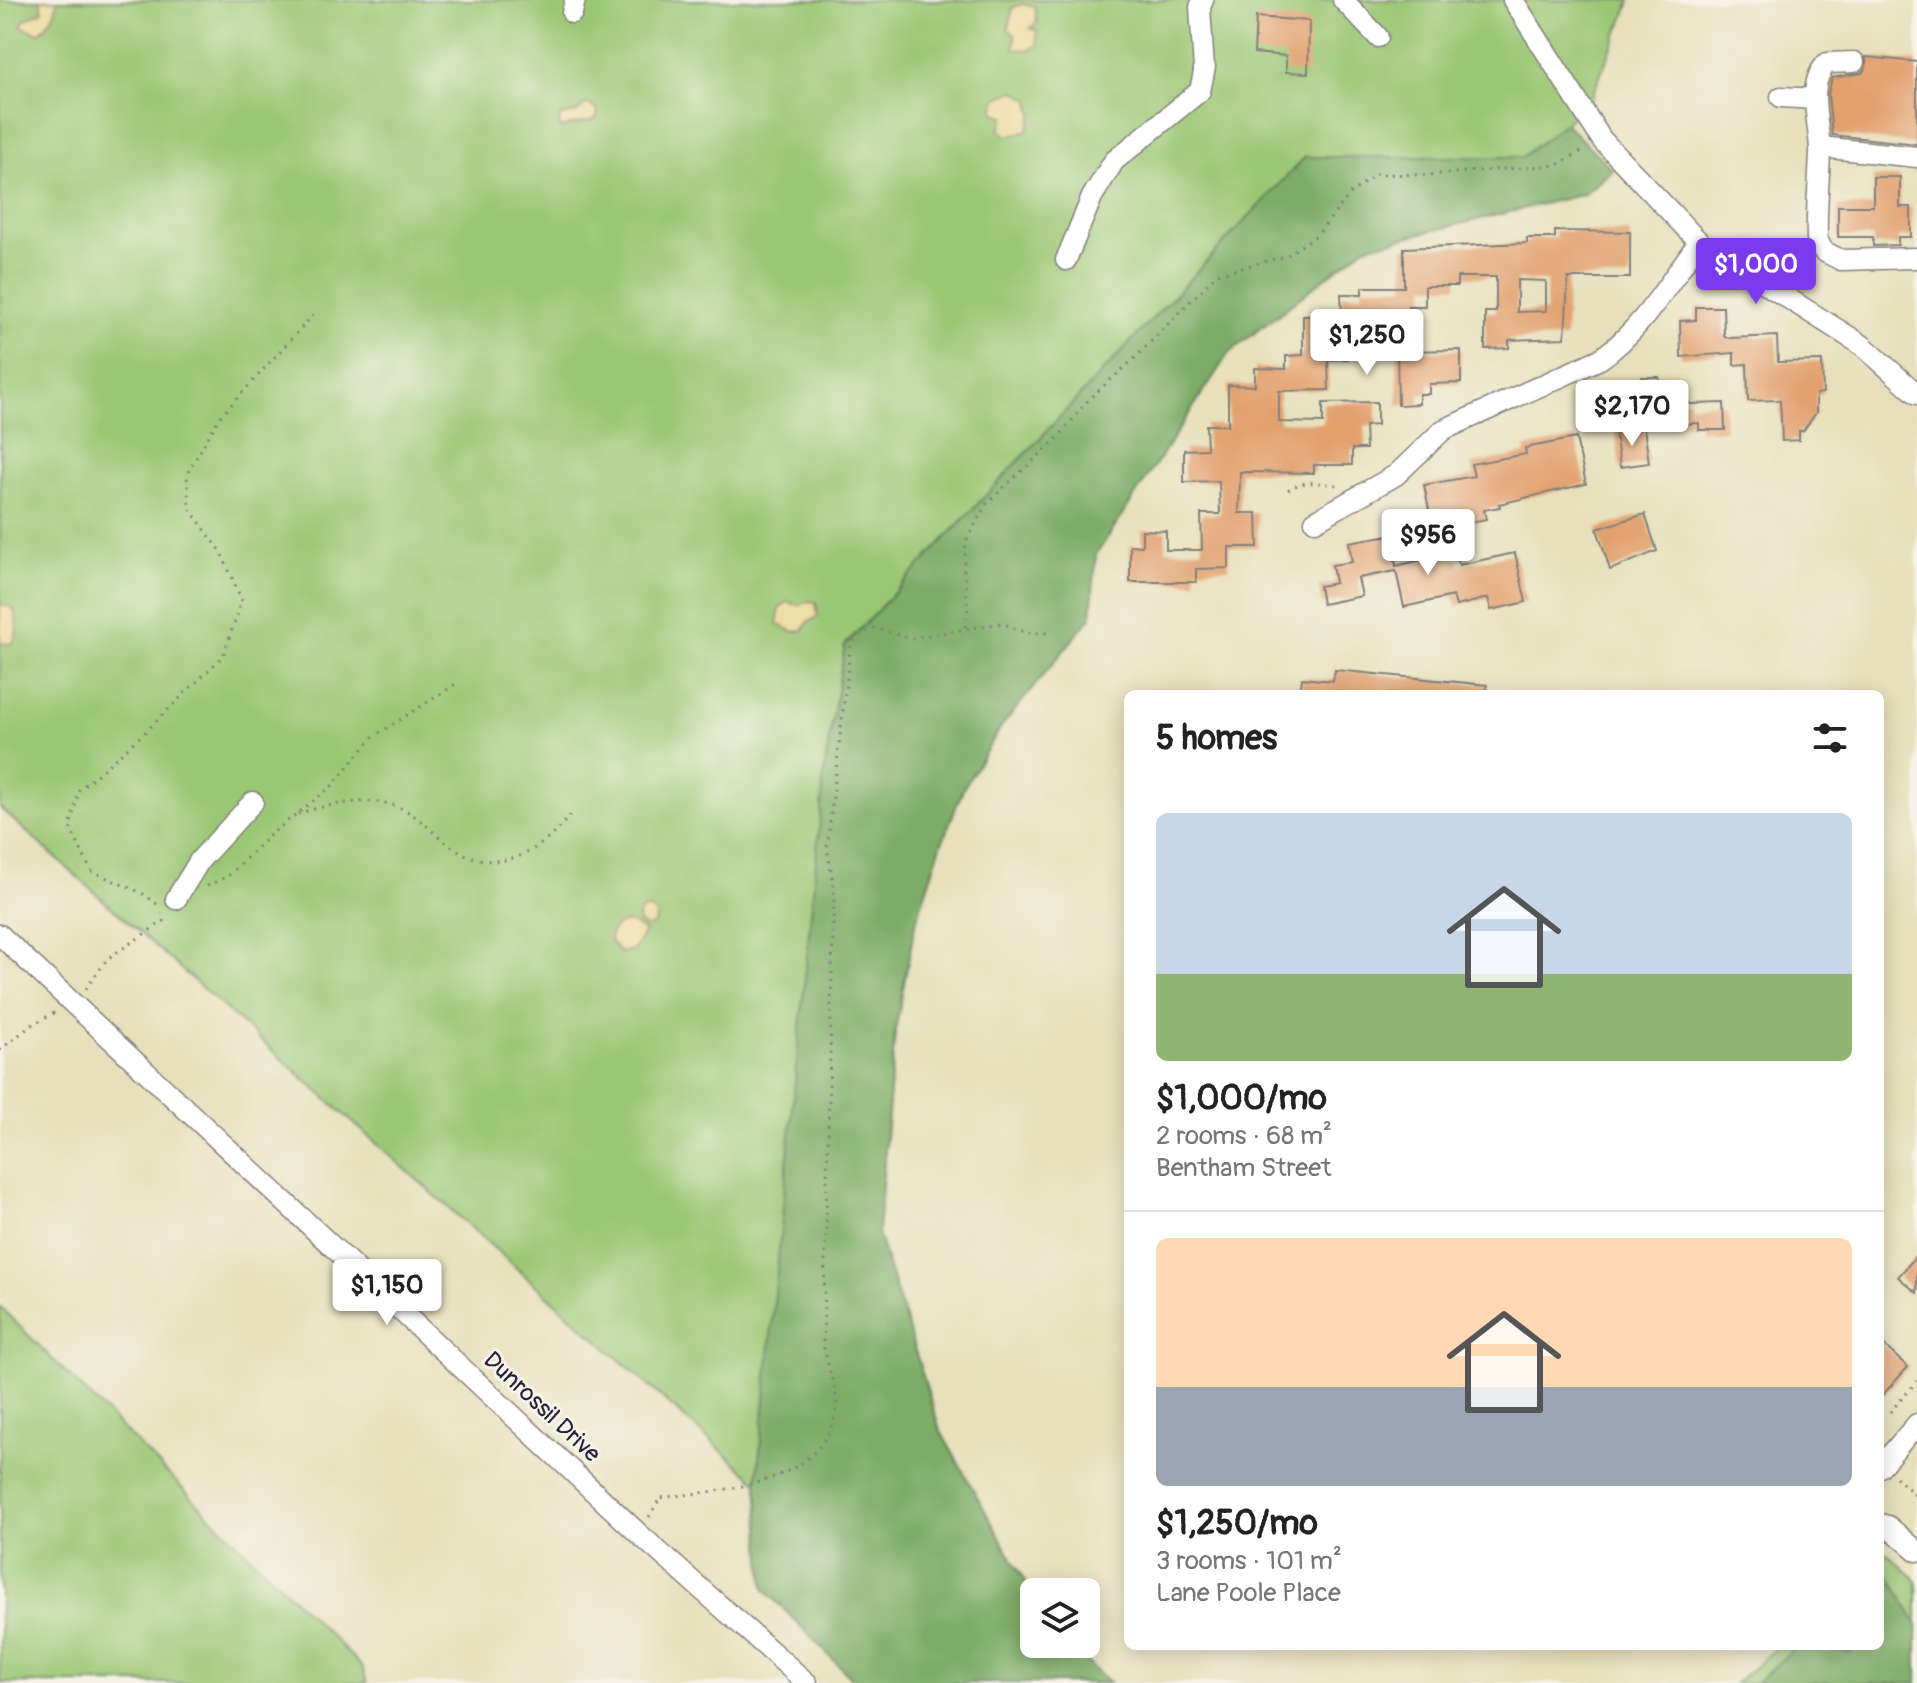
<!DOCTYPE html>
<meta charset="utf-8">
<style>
:root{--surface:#fff;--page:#f6f6f6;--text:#222;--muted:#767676;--line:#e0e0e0;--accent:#7c3aed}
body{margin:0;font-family:Pangolin,sans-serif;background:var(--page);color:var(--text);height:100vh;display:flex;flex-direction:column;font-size:30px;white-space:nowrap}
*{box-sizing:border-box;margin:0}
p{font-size:26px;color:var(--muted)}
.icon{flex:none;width:44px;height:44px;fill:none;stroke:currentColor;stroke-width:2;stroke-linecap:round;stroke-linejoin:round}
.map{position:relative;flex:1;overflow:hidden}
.drawer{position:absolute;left:1124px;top:690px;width:760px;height:960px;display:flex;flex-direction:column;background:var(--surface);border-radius:12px;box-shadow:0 4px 20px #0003}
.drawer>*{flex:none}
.controls{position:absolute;left:1020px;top:1578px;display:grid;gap:16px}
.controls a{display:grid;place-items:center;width:80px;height:80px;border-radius:12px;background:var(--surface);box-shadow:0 4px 20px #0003;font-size:40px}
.price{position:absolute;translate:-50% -68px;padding:0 18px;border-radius:8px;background:#fff;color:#222;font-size:26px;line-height:52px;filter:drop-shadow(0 2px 4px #0008)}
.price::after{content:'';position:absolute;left:50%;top:48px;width:24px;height:18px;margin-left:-12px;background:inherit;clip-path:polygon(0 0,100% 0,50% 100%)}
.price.active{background:var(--accent);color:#fff}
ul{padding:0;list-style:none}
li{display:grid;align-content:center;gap:16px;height:424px;padding:0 32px}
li+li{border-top:2px solid var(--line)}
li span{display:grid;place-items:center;height:248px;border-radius:12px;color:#555}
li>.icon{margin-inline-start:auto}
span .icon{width:144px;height:144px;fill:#fffc;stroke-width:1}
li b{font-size:34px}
h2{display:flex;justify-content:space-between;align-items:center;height:96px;padding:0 32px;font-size:34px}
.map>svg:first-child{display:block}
</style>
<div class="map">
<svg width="1917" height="1683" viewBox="0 0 1917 1683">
<rect width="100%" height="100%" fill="#f7f3e8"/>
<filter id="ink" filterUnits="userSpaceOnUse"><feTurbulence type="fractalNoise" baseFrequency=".0125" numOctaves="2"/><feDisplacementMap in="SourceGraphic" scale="16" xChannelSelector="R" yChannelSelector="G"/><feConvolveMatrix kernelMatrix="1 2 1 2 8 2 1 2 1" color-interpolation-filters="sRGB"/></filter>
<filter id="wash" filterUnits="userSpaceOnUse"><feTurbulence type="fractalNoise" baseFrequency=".006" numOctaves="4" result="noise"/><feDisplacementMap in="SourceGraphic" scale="32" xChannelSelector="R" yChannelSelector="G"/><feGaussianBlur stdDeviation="1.8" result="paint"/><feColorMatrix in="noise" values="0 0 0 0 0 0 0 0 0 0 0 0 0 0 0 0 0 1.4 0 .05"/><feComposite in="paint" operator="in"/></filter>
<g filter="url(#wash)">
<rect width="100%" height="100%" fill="#e7e0bb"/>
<g fill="#9bc774" stroke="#5e7458" stroke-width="2">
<path d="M0,0H1631L1589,103L1524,157H1305L845,645L826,758L759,1484L0,808Z"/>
<path d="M0,1307L362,1667L367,1683H0Z"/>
<path d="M1886,1553L1917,1580V1683H1735L1779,1646H1880V1559Z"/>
</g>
<g fill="#7cac66" stroke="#4f6750" stroke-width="2">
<path d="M1565,123L1613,170L1584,194L1365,247L1229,353L1096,555L1091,617L1001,727L964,787L940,848L915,925L895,1032L878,1233L940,1430L1034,1598V1644H1068L1109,1683H856L764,1589L757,1482L825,766L845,645L1305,157H1522Z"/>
<path d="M1890,1577L1917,1624V1683H1756L1797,1646H1821L1851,1653L1852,1646H1880V1583Z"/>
</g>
<g fill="#eeda9e" stroke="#887e6c" stroke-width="2">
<path d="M40,0H57C57,14 49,24 39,33L21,26L24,20L43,11Z"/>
<path d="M1023,4L1035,7L1037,23L1030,28L1037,31V46L1029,50L1014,49L1015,35L1008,29L1013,7Z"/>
<path d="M1015,91L1030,100L1033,114L1028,130L1008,136L1000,130L1005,116L995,113L994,106L998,98Z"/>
<path d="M587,103L598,111L596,119L560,128L559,117L577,112Z"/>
<path d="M808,601L816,602L818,617L808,622L803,630L794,632L777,624L780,608L787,602L799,605Z"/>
<path d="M0,604L13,608C18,620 19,634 12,644L0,643Z"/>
<circle cx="647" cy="918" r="9"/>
<path d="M629,922L645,931L634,950L620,953L610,941C610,928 617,924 629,922Z"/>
</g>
<g id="blocks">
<g fill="#e2a06e" fill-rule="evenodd">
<path d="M1256,17L1309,21L1308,73L1286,72V56L1254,53Z"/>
<path d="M1866,57L1917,62V144L1832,135L1828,94L1832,78L1862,73L1866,67Z"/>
<path d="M1873,177H1900V207H1911V237H1898V245L1873,246V237H1838V206H1873Z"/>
<path d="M1555,231L1630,232V278H1568L1565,338L1509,340V348L1485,349V312H1496V277H1457V286H1425V306H1408V339H1392V323L1347,324L1348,359L1328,360L1329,390L1279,391V422L1323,423V403L1377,402V425L1365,426L1366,449H1352V465H1314V473L1240,472L1239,513H1257L1258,547H1229V568L1196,569V582H1130V545L1142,546V530L1166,531V550H1202L1201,514H1220L1219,481L1184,482V450L1207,449L1206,425H1228V385L1255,386V368L1286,369V356L1303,355V315L1342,314L1341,294H1362V287H1404V248L1527,243V238H1555ZM1517,280L1546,281V311L1517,312Z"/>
<path d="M1696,307H1723L1724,336L1729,338L1777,336L1778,362L1822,361L1823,393L1816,394V413L1803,431H1799V440L1782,441L1780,400L1748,401L1747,364L1734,365V353L1681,357L1680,321L1696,320Z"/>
<path d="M1461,350V383L1429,384V394H1419V404L1398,405L1397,351Z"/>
<path d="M1641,377H1659L1660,396L1641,397Z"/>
<path d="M1688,400L1689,404L1724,403L1725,430H1699V423L1657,425L1656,401Z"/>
<path d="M1644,428L1649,463L1620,467L1615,432Z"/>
<path d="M1576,438L1586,484L1499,504L1500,507L1484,510L1486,519L1468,523L1439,529L1437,519L1431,520L1424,485L1474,476L1471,464L1526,454L1525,448Z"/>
<path d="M1645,514L1657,551L1610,570L1597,529Z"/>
<path d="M1390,535L1396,566L1456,552L1459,565L1515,553L1526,602L1491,610L1488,598L1456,606L1453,596L1404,607L1396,571L1358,578L1362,596L1322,604L1319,586L1335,583L1332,565L1352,562L1349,542Z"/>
<path d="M1335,670L1487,685L1486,694H1300L1302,678L1333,681Z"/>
<path d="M1917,1255V1293L1898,1277Z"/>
<path d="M1880,1342L1908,1367L1880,1398Z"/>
</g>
</g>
</g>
<g filter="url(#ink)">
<use href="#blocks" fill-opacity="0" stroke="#84817b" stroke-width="2"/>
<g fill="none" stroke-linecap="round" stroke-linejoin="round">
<g stroke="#84817b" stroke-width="23">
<g id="minor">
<path d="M1203,0L1200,7L1204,70"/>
<path d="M1343,0L1378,37"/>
<path d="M1513,0L1602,140L1699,242L1862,345L1917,394"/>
<path d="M572,13L575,0"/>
<path d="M1854,62L1827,63C1805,85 1820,124 1820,152C1819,181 1816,210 1817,239L1823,251L1841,260L1917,258"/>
<path d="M1781,97L1815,99"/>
<path d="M1820,147L1917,157"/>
<path d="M1066,260L1092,197L1114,161L1200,91L1205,67"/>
<path d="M1315,521L1396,475L1443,430L1600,359C1641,331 1669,282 1699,242"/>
<path d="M176,899L200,860L253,802"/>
<path d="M0,935L639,1534L807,1683"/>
<path d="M1880,1467L1917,1424"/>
<path d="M1880,1524L1888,1526L1917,1551"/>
</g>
</g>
<g stroke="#84817b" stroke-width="3" stroke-dasharray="2 6" stroke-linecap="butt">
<path d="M1288,490C1307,478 1318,484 1339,485"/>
<path d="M965,627L968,607L964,570L966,541L987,503L1058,438L1089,399L1133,360L1217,274L1286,256L1318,234L1351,193L1376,174L1426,175L1557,165L1586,149"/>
<path d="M298,814C322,805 372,796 396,806C418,814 432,833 451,846C498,879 542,852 572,813"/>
<path d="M207,886L228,876L271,834L331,787L373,737L459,682"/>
<path d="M157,904L142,893L91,871L70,827L79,790L142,735L223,656L242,601L220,550L189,508L187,474L219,418L317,311"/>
<path d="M86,989L108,958L164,921L162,914"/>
<path d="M0,1050L33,1024L56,1012"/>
<path d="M1890,1412L1917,1381"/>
<path d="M1896,1477L1917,1497"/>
<path d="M649,1517L660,1498C722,1489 819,1488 836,1412C839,1394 827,1363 823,1345L834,887L827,848L851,642L872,628L912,638L1001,623L1027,633H1049"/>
</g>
<use href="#minor" stroke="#fff" stroke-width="20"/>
</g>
</g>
<g text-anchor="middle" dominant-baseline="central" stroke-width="6" stroke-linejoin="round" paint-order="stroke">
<g font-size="24" fill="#22223b" stroke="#f7f3e8">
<text transform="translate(542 1407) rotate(43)">Dunrossil Drive</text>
</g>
</g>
</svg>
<div class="controls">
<a><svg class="icon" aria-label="layers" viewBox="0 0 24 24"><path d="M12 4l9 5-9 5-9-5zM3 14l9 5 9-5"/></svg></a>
</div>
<b class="price active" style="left:1756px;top:306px">$1,000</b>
<b class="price" style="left:1367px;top:377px">$1,250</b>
<b class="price" style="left:1632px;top:448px">$2,170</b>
<b class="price" style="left:1428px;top:577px">$956</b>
<b class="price" style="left:387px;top:1327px">$1,150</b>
<section class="drawer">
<h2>5 homes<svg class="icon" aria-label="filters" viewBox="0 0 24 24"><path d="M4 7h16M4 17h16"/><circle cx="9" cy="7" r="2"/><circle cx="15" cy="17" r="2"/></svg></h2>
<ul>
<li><span style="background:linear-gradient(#c9d6e8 65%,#8fb573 0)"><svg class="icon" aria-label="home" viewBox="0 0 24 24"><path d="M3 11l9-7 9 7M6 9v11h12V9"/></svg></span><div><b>$1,000/mo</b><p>2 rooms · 68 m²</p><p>Bentham Street</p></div></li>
<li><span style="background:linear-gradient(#ffd9b3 60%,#9aa5b1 0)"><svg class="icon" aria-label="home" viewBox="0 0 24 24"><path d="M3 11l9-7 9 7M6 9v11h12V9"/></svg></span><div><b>$1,250/mo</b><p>3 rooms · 101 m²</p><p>Lane Poole Place</p></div></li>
</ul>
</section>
</div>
